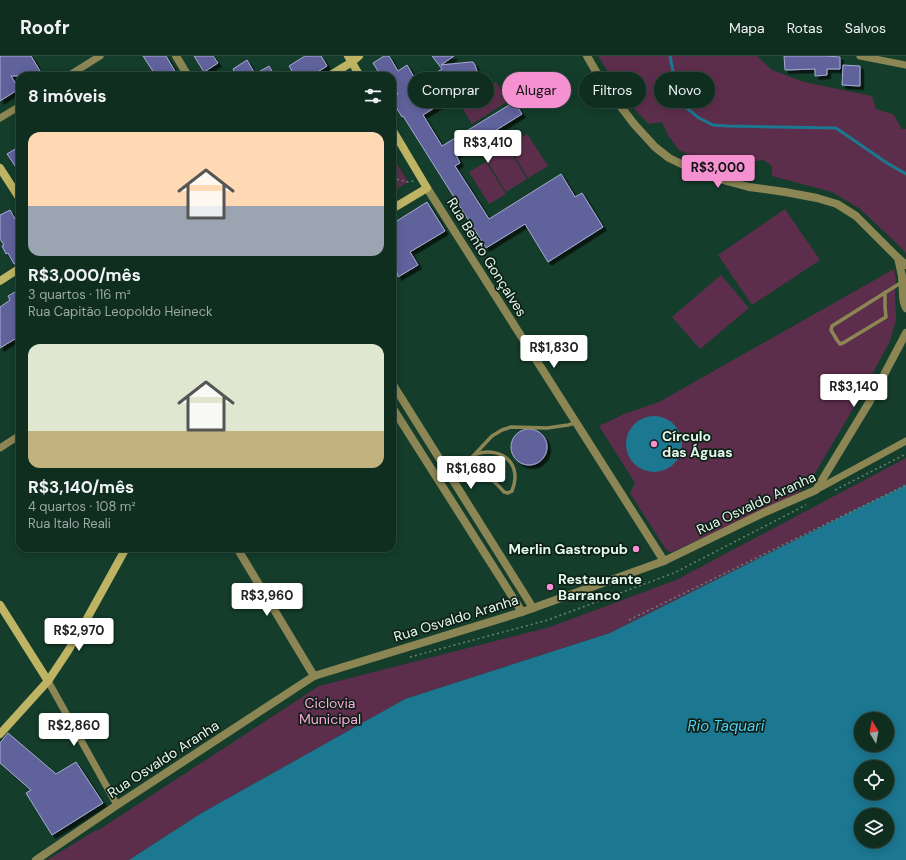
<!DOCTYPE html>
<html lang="pt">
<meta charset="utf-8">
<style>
:root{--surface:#0f2e20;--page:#1d3a2d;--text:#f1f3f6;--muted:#9ba8a5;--line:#2f4a3e;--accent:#f590d1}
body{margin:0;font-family:"DM Sans",sans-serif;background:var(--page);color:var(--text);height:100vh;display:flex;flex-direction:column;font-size:15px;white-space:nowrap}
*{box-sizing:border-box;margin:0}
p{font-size:13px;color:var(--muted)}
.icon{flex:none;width:22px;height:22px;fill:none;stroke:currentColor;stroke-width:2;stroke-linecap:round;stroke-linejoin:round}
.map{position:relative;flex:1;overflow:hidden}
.side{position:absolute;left:16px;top:16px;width:380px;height:480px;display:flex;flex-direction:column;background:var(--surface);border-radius:12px;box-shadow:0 2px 10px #0003,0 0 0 1px var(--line)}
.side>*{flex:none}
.guide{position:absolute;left:408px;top:16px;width:380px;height:36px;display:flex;gap:8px}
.needle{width:26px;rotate:350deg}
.buttons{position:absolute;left:854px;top:656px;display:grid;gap:8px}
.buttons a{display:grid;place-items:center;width:40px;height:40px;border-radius:50%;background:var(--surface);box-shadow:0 2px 10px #0003,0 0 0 1px var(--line);font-size:20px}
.price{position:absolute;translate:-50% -34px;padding:0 9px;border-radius:4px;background:#fff;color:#222;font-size:13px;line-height:26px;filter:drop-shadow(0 1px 2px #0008)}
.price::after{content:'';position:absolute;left:50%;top:24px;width:12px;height:9px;margin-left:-6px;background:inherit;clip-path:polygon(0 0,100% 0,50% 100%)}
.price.selected{background:var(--accent);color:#111}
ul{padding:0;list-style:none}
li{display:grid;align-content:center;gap:8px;height:212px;padding:0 12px}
li span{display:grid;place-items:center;height:124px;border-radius:12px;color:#555}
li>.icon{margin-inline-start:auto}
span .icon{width:72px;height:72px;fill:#fffc;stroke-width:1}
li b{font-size:17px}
h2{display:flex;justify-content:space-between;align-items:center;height:48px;padding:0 12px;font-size:17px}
.chip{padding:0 14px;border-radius:18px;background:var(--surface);box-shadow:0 2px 10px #0003,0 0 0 1px var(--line);font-size:14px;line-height:36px}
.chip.selected{background:var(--accent);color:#111}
header{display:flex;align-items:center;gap:24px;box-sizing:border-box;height:56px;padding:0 20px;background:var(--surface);border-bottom:1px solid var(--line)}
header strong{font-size:19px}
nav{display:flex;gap:22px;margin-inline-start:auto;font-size:14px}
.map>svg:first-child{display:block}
</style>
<header>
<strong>Roofr</strong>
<nav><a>Mapa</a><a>Rotas</a><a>Salvos</a></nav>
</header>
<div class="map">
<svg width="906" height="804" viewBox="0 0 906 804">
<defs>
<filter id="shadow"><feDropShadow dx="3.5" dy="3.5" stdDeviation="0" flood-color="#0009"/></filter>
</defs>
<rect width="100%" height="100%" fill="#143d2b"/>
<g fill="#5d2e4c">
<path d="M598,0H757L772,14L804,26L872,40L876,53L893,58L902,73H906V197L888,179L860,153L832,136L772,120V110L763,104L737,108L728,117L679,94L668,79L662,66L649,68C628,49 613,24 598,0Z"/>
<path d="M496,26L508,45L472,68L460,48Z"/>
<path d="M527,78L548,110L528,122L508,90Z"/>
<path d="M508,92L527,123L506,136L487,105Z"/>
<path d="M392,99L408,126L392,136Z"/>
<path d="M486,106L506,138L489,148L469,116Z"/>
<path d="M785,153L820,204L752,249L718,199Z"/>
<path d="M894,213L896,223L895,239L896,264L890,285L860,341L808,429L795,439L672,496L667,495L630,437L635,427L599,370L624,358L659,346Z"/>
<path d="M721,219L749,252L700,293L672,261Z"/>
<path d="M906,402V429L863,450L610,577L405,643L200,758L129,804H47L96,774L97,775L319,630L550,571L676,524Z"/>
</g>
<g fill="#1c7791" fill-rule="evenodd">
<circle cx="654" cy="388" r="28"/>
<path d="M906,429V804H129L200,758L405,643L610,577L863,450ZM861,663H887V689H861ZM861,711H887V737H861ZM861,759H887V785H861Z"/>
</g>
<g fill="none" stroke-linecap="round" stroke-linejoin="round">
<path stroke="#1c7791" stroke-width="3" d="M670,0L677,37L684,50L699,62L713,69L727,70L836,72L887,107L906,118"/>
</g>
<g fill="#61629c" stroke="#a8abd2" filter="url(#shadow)">
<path d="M0,0H31L43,20H11L19,33L0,45Z"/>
<path d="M143,0H166L176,17H175L176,20H156Z"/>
<path d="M194,0H213L218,7L204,16Z"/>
<path d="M305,0H321L327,10L311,20H295L289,10Z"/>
<path d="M384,0H389L398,15L407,9L418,28L442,13L432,0H454L441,9L470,6H473L475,9L477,15V19L473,24L476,28L448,46L447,44L423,59L442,90L514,46L522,58L456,99L460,107L455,110L489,163L561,118L575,141L582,137L603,171L548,206L525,168L486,192L403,60L402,61L396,51L397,50L392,42L398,38L392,28V20H381L373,7Z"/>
<path d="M784,0H826L840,1V13H827V19L815,20V13L785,14Z"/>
<path d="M247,4L255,18L269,10L275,20H226L234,15L233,13Z"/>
<path d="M843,9L860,10V30L842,29Z"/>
<path d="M20,90V117L7,98Z"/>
<path d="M427,146L445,175L410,196L418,209L398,221L394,204L392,205V168Z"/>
<path d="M10,154L20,172V205L14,208L8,197L6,198L2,190L4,189L0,183V159Z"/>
<path d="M20,233V280L0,292V251L10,244L8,240Z"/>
<circle cx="529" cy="391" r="18"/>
<path d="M8,677L56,718L76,706L103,747L52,779L26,737L31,734L0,707V687Z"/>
</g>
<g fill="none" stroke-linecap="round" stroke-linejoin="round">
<g stroke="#638575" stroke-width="1.5" stroke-dasharray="2 3" stroke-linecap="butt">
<path d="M392,122L408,126L414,125"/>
<path d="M835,434L906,398"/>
<path d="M629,564L906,429"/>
<path d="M410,601L548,564L674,517L806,449"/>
</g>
<g stroke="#8c8655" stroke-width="3.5">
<path d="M885,236V251L886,261L843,287L840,288L837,284L831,274L832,270L902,226"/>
<path d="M464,412C483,418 491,420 504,436L508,437L512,435C523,408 502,390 476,398"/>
<path d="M440,425L464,412L470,403L475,398L492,380L502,374L511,371L547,372L568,369L575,367"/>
</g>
<g stroke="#8c8655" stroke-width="7">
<path d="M860,0L906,9"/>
<path d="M68,20L100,0"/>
<path d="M0,62L20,50"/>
<path d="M0,392L20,379"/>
<path d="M816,434L906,385"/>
<path d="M48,625L117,749"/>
</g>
<g stroke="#8c8655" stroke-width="8">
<path d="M176,0L188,20"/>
<path d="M587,0L602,26L634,68L655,91L669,102L704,119L749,131L785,136L817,142L837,148L856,160L898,202L906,209"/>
<path d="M427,132L664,505"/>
<path d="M898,202L902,220L903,239"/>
<path d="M904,234C902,240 903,246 906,252"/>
<path d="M392,327L533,552"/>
<path d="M392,351L522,556"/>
<path d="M237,492L314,620"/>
<path d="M36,804L117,749L314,620L522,556L664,505L763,457L816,434L870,345L906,277"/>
</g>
<g stroke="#beb464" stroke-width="8">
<path d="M348,0L360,20"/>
<path d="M329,20L352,6L359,0"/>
<path d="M392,73L427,132L392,153"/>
<path d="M0,112L20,143"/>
<path d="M0,225L20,212"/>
<path d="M0,549L48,625"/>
<path d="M0,678L48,625L68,595L84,568L126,492"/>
</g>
</g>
<g fill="#f590d1" stroke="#0f2017" stroke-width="1.5">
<circle cx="654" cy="388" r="4"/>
<circle cx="636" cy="493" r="4"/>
<circle cx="550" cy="531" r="4"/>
</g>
<g text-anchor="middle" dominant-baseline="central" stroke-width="3.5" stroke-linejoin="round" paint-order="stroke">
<g font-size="14" fill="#e4faee" stroke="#0f2017">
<text transform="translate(487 201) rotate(58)">Rua Bento Gonçalves</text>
<text transform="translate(756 447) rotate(-25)">Rua Osvaldo Aranha</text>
<text transform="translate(456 562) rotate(-17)">Rua Osvaldo Aranha</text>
<text transform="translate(163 703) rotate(-33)">Rua Osvaldo Aranha</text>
</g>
<g font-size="14" font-weight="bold" fill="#e4faee" stroke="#0f2017" text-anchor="start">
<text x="662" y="380">Círculo<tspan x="662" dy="16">das Águas</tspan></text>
<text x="628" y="493" text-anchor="end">Merlin Gastropub</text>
<text x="558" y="523">Restaurante<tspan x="558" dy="16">Barranco</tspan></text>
</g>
<g font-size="14" fill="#fea9de" stroke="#0f2017">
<text x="330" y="647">Ciclovia<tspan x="330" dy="16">Municipal</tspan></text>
</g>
<g font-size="15" font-style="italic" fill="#54cff5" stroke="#0f2017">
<text x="726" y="670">Rio Taquari</text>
</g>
</g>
</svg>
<div class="buttons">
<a><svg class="needle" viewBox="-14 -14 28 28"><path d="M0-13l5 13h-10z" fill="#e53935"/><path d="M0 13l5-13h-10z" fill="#9ba8a5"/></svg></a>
<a><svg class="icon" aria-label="locate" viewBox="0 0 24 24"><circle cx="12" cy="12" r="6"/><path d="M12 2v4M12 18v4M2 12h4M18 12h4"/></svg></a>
<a><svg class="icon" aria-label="layers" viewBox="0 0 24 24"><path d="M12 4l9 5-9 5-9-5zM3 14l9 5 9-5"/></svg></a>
</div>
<b class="price" style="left:488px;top:108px">R$3,410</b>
<b class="price selected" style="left:718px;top:133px">R$3,000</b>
<b class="price" style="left:554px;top:313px">R$1,830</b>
<b class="price" style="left:854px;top:352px">R$3,140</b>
<b class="price" style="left:471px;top:434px">R$1,680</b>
<b class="price" style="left:267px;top:561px">R$3,960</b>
<b class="price" style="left:79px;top:596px">R$2,970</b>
<b class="price" style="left:74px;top:691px">R$2,860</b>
<div class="guide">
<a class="chip">Comprar</a>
<a class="chip selected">Alugar</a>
<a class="chip">Filtros</a>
<a class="chip">Novo</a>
</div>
<section class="side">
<h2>8 imóveis<svg class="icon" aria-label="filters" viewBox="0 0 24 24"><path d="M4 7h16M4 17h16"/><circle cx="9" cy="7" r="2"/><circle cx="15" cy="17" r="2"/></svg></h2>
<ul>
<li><span style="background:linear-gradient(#ffd9b3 60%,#9aa5b1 0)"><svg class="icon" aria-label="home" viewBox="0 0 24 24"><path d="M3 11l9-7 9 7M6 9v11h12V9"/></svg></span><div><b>R$3,000/mês</b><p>3 quartos · 116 m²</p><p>Rua Capitão Leopoldo Heineck</p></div></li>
<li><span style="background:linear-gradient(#dfe7d0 70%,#c2b280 0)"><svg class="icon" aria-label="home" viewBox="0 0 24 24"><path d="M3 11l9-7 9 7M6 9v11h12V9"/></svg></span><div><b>R$3,140/mês</b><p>4 quartos · 108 m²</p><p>Rua Italo Reali</p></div></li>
</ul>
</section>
</div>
